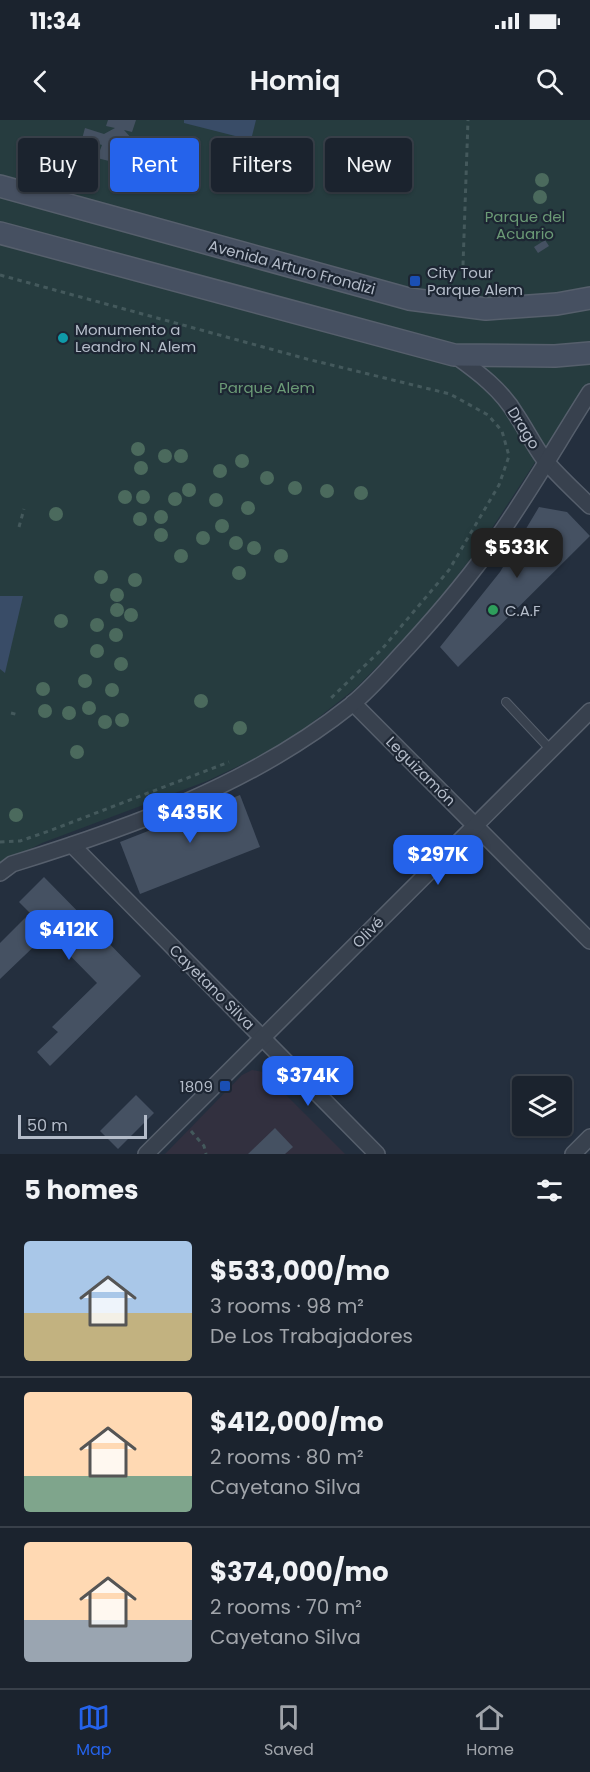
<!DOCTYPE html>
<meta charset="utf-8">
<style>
:root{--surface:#1b232e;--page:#242b36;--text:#f1f3f6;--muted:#a0a4aa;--line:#39404a;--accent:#2563eb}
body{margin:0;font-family:Poppins,sans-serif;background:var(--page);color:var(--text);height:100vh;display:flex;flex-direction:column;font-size:22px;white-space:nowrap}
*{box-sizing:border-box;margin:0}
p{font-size:20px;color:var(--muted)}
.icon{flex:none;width:33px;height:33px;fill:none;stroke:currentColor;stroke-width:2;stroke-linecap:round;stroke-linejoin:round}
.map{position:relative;height:1034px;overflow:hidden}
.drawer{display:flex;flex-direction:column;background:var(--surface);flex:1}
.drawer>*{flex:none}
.banner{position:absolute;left:18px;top:18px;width:555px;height:54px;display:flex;gap:12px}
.fabs{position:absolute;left:512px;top:956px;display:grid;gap:12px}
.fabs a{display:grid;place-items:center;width:60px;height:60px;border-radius:6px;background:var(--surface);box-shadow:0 2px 4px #0004,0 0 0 2px var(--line);font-size:30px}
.scale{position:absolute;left:18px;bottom:15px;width:129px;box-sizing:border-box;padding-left:6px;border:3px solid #b4bcc9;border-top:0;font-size:16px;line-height:21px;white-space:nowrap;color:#b4bcc9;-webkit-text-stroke:4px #1d2633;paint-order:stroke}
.price{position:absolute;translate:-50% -51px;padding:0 14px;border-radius:12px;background:var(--accent);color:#fff;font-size:20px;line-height:39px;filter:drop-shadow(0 2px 3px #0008)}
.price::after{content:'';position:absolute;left:50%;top:36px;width:18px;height:14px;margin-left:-9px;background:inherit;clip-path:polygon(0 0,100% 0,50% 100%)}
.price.on{background:#222;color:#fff}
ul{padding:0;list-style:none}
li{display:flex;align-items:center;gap:18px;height:150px;padding:0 24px}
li+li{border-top:2px solid var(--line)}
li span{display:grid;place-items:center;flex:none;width:168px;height:120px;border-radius:6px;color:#555}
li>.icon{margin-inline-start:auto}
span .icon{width:72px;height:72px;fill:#fffc;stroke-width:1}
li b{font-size:26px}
h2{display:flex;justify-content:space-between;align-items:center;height:72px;padding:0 24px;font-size:26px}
.pill{padding:0 21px;border-radius:6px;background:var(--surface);box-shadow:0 2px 4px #0004,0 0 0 2px var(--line);font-size:21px;line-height:54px}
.pill.on{background:var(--accent);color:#fff}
.status{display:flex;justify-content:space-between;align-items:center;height:42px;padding:0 30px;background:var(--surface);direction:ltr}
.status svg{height:16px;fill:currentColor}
header{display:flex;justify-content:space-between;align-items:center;height:78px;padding:0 24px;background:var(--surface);font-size:27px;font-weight:600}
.tabs{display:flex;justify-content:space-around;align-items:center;height:84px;border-top:2px solid var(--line);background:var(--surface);font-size:16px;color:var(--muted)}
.tabs a{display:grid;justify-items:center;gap:3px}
.tabs .on{color:var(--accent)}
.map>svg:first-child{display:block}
</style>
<div class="status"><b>11:34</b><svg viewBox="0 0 49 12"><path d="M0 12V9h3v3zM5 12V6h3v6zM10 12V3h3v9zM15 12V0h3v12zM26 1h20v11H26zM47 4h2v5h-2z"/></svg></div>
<header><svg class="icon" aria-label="back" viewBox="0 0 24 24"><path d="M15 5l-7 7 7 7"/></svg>Homiq<svg class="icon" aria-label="search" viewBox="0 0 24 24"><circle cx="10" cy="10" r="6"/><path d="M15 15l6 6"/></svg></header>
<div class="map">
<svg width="590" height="1034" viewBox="0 0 590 1034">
<rect width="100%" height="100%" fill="#242f3e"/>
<path fill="#32303f" d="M252,950L263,952L345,1034H165L242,955Z"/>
<path fill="#263c3f" d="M0,0H590V265L546,332L543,330L481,425L425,498L356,568L285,624L207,661L42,723L0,744Z"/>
<g fill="#394c67">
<path d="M184,0H256L251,20L184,3Z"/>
<path d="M0,476H23L5,553L0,549Z"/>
</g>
<g fill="#455162">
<path d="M108,0H136L132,12L124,10L133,20L156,25L154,37L129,32L125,45L97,38L102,25L82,19L85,8L104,14L115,8L106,6Z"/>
<path d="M545,120L549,126L538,133L534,127Z"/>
<path d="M539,387L567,392L590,416L458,547L440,527L500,452Z"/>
<path d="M240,675L260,727L140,774L120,722Z"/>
<path d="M44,757L141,856L50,946L37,932L58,912L52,907L97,863L48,813L0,859V823L30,793L19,782Z"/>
<path d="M136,975L154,993L118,1029L100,1011Z"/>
<path d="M275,1008L293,1027L285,1034H248Z"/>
</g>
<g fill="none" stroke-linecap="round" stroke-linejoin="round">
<g stroke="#565f6c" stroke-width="10">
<path id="service" d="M506,582L551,630"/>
</g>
<g stroke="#565f6c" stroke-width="18">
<g id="minor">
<path d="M454,235C478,252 502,270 517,296C527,311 533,324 544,339C558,356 575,371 590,386"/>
<path d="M353,583L590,821"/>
<path d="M72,725L377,1034"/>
<path d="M0,753L12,744C132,707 252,664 351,585C372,568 390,546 408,527C441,491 472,454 500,414C532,368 560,319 590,272"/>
<path d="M146,1034L590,591"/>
<path d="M573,1034L590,1017"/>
</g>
</g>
<g stroke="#565f6c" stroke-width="24">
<g id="secondary">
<path d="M0,66L409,179L486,189L557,184L590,178"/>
<path d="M0,113L454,235L555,236L590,233"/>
</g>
</g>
<g stroke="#44595c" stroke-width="3" stroke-dasharray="4.5 4.5" stroke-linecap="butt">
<path d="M463,145L468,0"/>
<path d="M0,155L307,239L450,274L488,295L502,311L509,336L499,365L449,450L382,529L329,580"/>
<path d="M19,407L24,389"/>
<path d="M11,593L19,595"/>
<path d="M0,722L20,721L49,711L229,642"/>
<path d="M191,1011L204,1026L206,1034"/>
</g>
<use href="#service" stroke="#38414e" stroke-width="8"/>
<use href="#minor" stroke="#38414e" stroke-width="15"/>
<use href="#secondary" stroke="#465061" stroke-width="21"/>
</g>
<g fill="#4b6a5d">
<circle cx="542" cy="60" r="7"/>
<circle cx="540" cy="77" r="7"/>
<circle cx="138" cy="329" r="7"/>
<circle cx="165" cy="336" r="7"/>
<circle cx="181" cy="336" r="7"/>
<circle cx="242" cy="341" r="7"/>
<circle cx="141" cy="348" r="7"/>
<circle cx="220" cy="351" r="7"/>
<circle cx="267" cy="358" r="7"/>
<circle cx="295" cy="368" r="7"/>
<circle cx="189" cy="370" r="7"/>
<circle cx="327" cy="371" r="7"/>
<circle cx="361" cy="373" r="7"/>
<circle cx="125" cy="377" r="7"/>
<circle cx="143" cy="377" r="7"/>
<circle cx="175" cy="379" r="7"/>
<circle cx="216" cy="380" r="7"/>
<circle cx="248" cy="388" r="7"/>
<circle cx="56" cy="394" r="7"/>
<circle cx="161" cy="397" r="7"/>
<circle cx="140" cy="399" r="7"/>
<circle cx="222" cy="406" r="7"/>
<circle cx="161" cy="415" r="7"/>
<circle cx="203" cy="418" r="7"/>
<circle cx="236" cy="423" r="7"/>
<circle cx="254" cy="428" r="7"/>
<circle cx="181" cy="436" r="7"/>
<circle cx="281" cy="436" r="7"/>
<circle cx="239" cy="453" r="7"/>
<circle cx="101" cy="457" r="7"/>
<circle cx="135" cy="460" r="7"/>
<circle cx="117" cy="475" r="7"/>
<circle cx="117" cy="490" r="7"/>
<circle cx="131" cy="495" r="7"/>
<circle cx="61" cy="501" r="7"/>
<circle cx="97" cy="505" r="7"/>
<circle cx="116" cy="515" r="7"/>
<circle cx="97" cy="531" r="7"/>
<circle cx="121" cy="544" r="7"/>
<circle cx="85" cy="561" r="7"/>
<circle cx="43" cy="569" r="7"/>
<circle cx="112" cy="570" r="7"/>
<circle cx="201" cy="581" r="7"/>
<circle cx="89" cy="588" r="7"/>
<circle cx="45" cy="591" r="7"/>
<circle cx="69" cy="593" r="7"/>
<circle cx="122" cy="600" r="7"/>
<circle cx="105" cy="602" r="7"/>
<circle cx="240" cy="608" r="7"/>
<circle cx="77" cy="632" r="7"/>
<circle cx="16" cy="695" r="7"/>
</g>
<g fill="#1a4fb4" stroke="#1d2633" stroke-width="2">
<rect x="409" y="155" width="12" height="12" rx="3"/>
<rect x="219" y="960" width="12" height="12" rx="3"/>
</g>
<circle fill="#0f9aa8" stroke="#1d2633" stroke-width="2" cx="63" cy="218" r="6"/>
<circle fill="#2e9e5b" stroke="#1d2633" stroke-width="2" cx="493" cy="490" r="6"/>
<g text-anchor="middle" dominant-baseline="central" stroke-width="4.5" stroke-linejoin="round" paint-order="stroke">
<g font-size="15" fill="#6b9a76" stroke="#1d2633">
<text x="525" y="96">Parque del<tspan x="525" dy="17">Acuario</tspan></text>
<text x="267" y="267">Parque Alem</text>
</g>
<g font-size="15" fill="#b4bcc9" stroke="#1d2633">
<text transform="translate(292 147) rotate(15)">Avenida Arturo Frondizi</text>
<text transform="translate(524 308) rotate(58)">Drago</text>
<text transform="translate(421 651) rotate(45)">Leguizamón</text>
<text transform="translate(368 812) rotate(-45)">Olivé</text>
<text transform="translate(212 867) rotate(45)">Cayetano Silva</text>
</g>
<g font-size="15" fill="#b4bcc9" stroke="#1d2633" text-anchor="start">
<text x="427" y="152">City Tour<tspan x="427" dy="17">Parque Alem</tspan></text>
<text x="75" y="209">Monumento a<tspan x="75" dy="17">Leandro N. Alem</tspan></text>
<text x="505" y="490">C.A.F</text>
<text x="213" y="966" text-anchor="end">1809</text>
</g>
</g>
</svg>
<div class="fabs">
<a><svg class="icon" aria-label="layers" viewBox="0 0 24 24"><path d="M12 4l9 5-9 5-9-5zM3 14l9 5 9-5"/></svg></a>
</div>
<div class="scale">50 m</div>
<b class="price on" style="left:517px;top:459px">$533K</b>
<b class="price" style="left:190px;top:724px">$435K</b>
<b class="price" style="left:438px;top:766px">$297K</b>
<b class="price" style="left:69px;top:841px">$412K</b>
<b class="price" style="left:308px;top:987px">$374K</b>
<div class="banner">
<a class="pill">Buy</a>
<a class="pill on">Rent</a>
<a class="pill">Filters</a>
<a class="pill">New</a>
</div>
</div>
<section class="drawer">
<h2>5 homes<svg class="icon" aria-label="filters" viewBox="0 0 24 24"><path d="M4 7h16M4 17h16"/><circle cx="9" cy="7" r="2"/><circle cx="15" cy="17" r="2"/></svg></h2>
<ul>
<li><span style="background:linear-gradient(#a9c7e8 60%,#c2b280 0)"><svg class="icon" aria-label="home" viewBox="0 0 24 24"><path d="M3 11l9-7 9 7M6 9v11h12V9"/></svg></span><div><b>$533,000/mo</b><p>3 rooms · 98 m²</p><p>De Los Trabajadores</p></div></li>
<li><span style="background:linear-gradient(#ffd9b3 70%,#7fa58c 0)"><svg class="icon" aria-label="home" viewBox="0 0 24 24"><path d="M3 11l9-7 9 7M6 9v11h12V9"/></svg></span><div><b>$412,000/mo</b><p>2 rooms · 80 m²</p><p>Cayetano Silva</p></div></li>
<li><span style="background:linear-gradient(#ffd9b3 65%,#9aa5b1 0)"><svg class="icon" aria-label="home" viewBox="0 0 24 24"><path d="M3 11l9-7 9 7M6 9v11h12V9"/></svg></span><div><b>$374,000/mo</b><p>2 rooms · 70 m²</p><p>Cayetano Silva</p></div></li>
</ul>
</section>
<nav class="tabs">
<a class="on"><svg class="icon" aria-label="map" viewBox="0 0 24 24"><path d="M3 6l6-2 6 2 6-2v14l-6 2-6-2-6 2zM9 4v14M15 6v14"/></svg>Map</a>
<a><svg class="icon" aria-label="saved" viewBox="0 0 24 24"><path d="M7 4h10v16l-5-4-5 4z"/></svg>Saved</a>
<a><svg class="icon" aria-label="home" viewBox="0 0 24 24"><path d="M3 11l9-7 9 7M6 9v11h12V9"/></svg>Home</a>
</nav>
